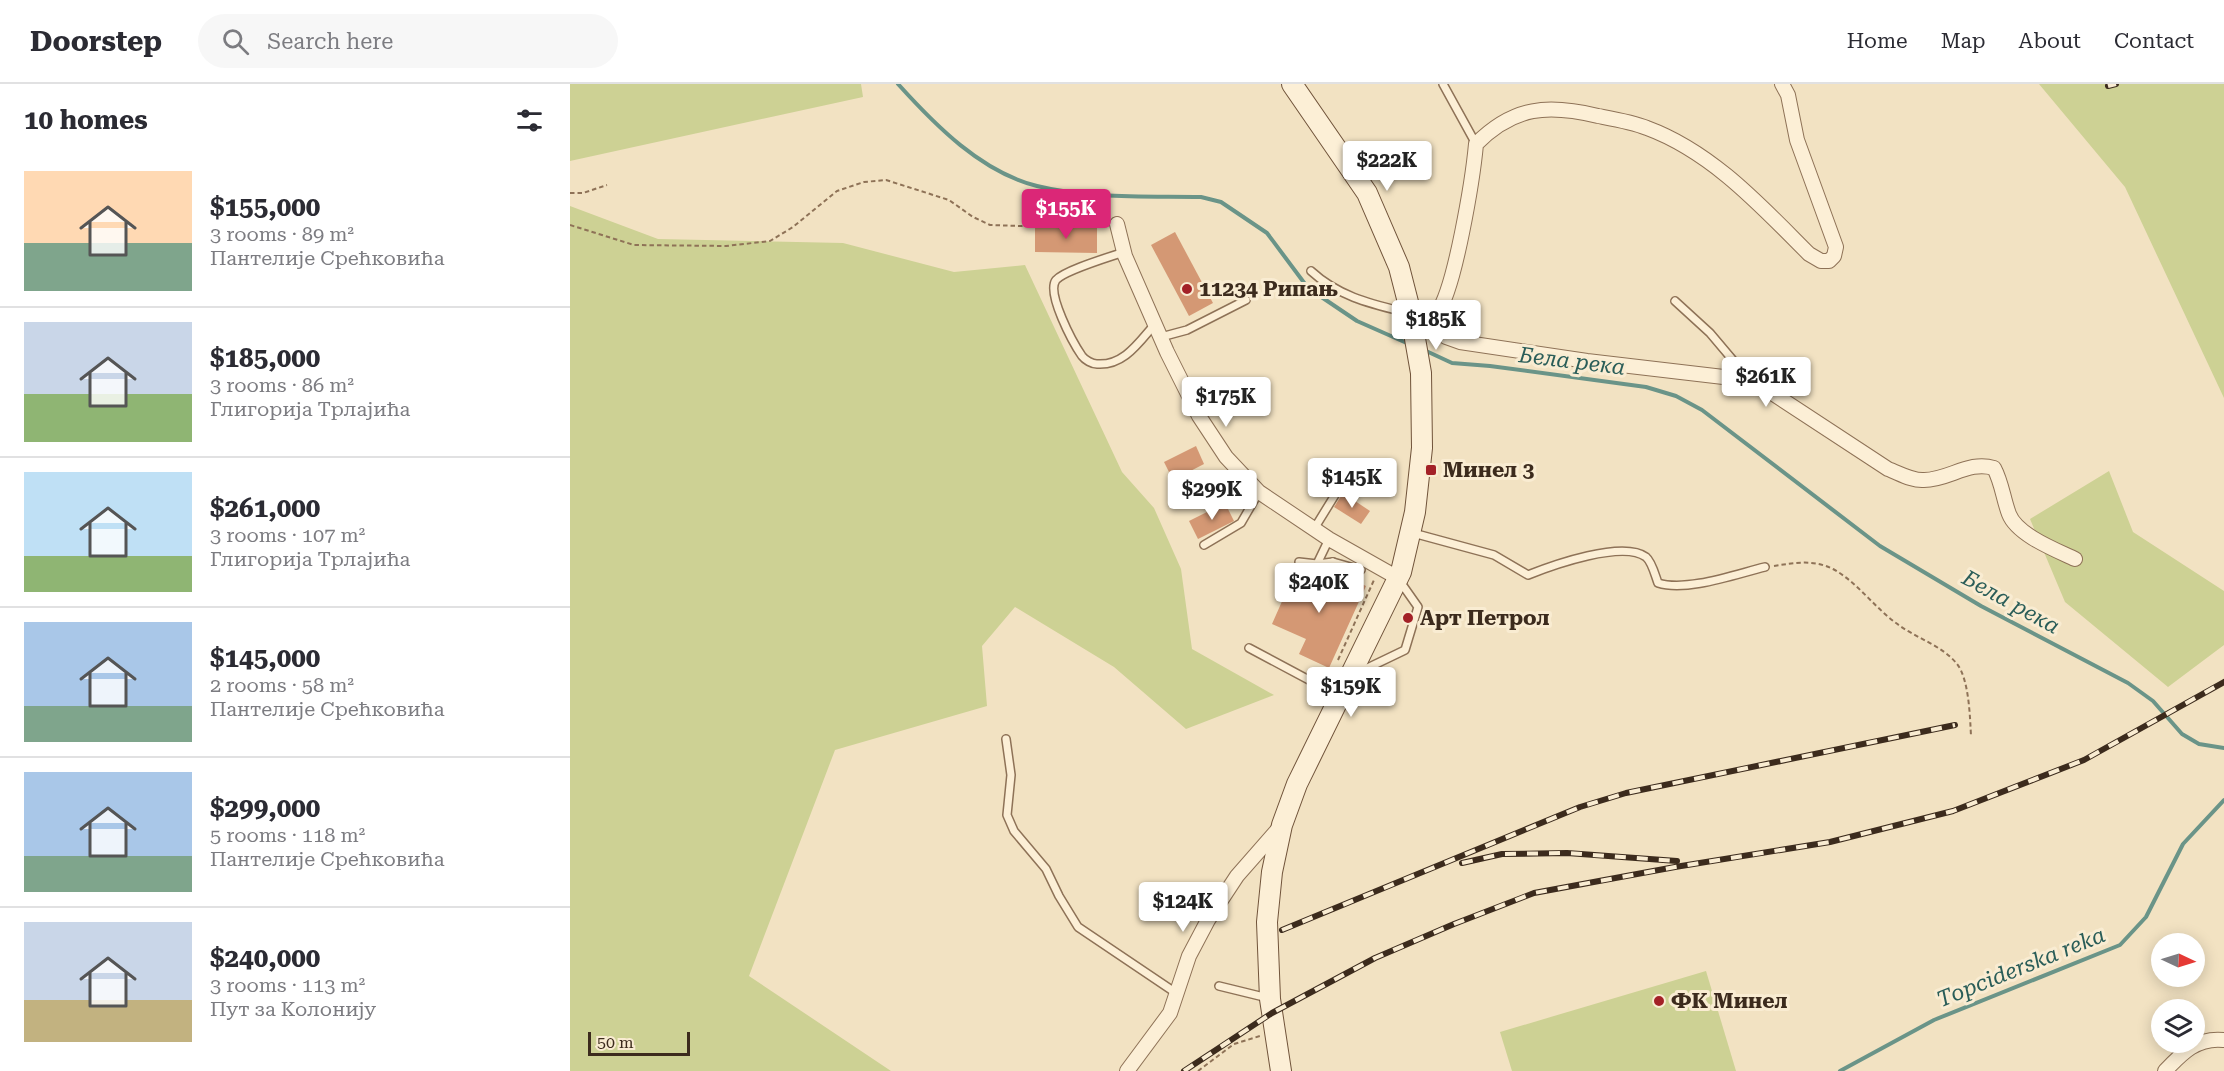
<!DOCTYPE html>
<meta charset="utf-8">
<style>
:root{--surface:#fff;--page:#f7f7f7;--text:#2b2b33;--muted:#7c7c81;--line:#e1e1e2;--accent:#db2777}
body{margin:0;font-family:"Roboto Serif",serif;background:var(--page);color:var(--text);height:100vh;display:flex;flex-direction:column;font-size:22px;white-space:nowrap}
*{box-sizing:border-box;margin:0}
p{font-size:20px;color:var(--muted)}
.icon{flex:none;width:33px;height:33px;fill:none;stroke:currentColor;stroke-width:2;stroke-linecap:round;stroke-linejoin:round}
.map{position:relative;flex:1;overflow:hidden}
.sheet{display:flex;flex-direction:column;background:var(--surface);width:570px}
.sheet>*{flex:none}
.needle{width:39px;rotate:94deg}
.fabs{position:absolute;left:1581px;top:849px;display:grid;gap:12px}
.fabs a{display:grid;place-items:center;width:54px;height:54px;border-radius:50%;background:var(--surface);box-shadow:0 3px 15px #0003;font-size:30px}
.scale{position:absolute;left:18px;bottom:15px;width:102px;box-sizing:border-box;padding-left:6px;border:3px solid #3c2b1d;border-top:0;font-size:16px;line-height:21px;white-space:nowrap;color:#3c2b1d;-webkit-text-stroke:4px #f9ecd2;paint-order:stroke}
.price{position:absolute;translate:-50% -51px;padding:0 14px;border-radius:6px;background:#fff;color:#222;font-size:20px;line-height:39px;filter:drop-shadow(0 2px 3px #0008)}
.price::after{content:'';position:absolute;left:50%;top:36px;width:18px;height:14px;margin-left:-9px;background:inherit;clip-path:polygon(0 0,100% 0,50% 100%)}
.price.current{background:var(--accent);color:#fff}
ul{padding:0;list-style:none}
li{display:flex;align-items:center;gap:18px;height:150px;padding:0 24px}
li+li{border-top:2px solid var(--line)}
li span{display:grid;place-items:center;flex:none;width:168px;height:120px;border-radius:0px;color:#555}
li>.icon{margin-inline-start:auto}
span .icon{width:72px;height:72px;fill:#fffc;stroke-width:1}
li b{font-size:26px}
h2{display:flex;justify-content:space-between;align-items:center;height:72px;padding:0 24px;font-size:26px}
header{display:flex;align-items:center;gap:36px;box-sizing:border-box;height:84px;padding:0 30px;background:var(--surface);border-bottom:2px solid var(--line)}
header strong{font-size:28px}
nav{display:flex;gap:33px;margin-inline-start:auto;font-size:21px}
.search{width:420px;height:54px;background:var(--page);display:flex;align-items:center;gap:15px;box-sizing:border-box;padding:0 21px;border-radius:33px;color:var(--muted);font-size:22px}
main{display:flex;flex:1;min-height:0}
.map>svg:first-child{display:block}
</style>
<header>
<strong>Doorstep</strong>
<div class="search"><svg class="icon" aria-label="search" viewBox="0 0 24 24"><circle cx="10" cy="10" r="6"/><path d="M15 15l6 6"/></svg>Search here</div>
<nav><a>Home</a><a>Map</a><a>About</a><a>Contact</a></nav>
</header>
<main>
<section class="sheet">
<h2>10 homes<svg class="icon" aria-label="filters" viewBox="0 0 24 24"><path d="M4 7h16M4 17h16"/><circle cx="9" cy="7" r="2"/><circle cx="15" cy="17" r="2"/></svg></h2>
<ul>
<li><span style="background:linear-gradient(#ffd9b3 60%,#7fa58c 0)"><svg class="icon" aria-label="home" viewBox="0 0 24 24"><path d="M3 11l9-7 9 7M6 9v11h12V9"/></svg></span><div><b>$155,000</b><p>3 rooms · 89 m²</p><p>Пантелије Срећковића</p></div></li>
<li><span style="background:linear-gradient(#c9d6e8 60%,#8fb573 0)"><svg class="icon" aria-label="home" viewBox="0 0 24 24"><path d="M3 11l9-7 9 7M6 9v11h12V9"/></svg></span><div><b>$185,000</b><p>3 rooms · 86 m²</p><p>Глигорија Трлајића</p></div></li>
<li><span style="background:linear-gradient(#bfe0f5 70%,#8fb573 0)"><svg class="icon" aria-label="home" viewBox="0 0 24 24"><path d="M3 11l9-7 9 7M6 9v11h12V9"/></svg></span><div><b>$261,000</b><p>3 rooms · 107 m²</p><p>Глигорија Трлајића</p></div></li>
<li><span style="background:linear-gradient(#a9c7e8 70%,#7fa58c 0)"><svg class="icon" aria-label="home" viewBox="0 0 24 24"><path d="M3 11l9-7 9 7M6 9v11h12V9"/></svg></span><div><b>$145,000</b><p>2 rooms · 58 m²</p><p>Пантелије Срећковића</p></div></li>
<li><span style="background:linear-gradient(#a9c7e8 70%,#7fa58c 0)"><svg class="icon" aria-label="home" viewBox="0 0 24 24"><path d="M3 11l9-7 9 7M6 9v11h12V9"/></svg></span><div><b>$299,000</b><p>5 rooms · 118 m²</p><p>Пантелије Срећковића</p></div></li>
<li><span style="background:linear-gradient(#c9d6e8 65%,#c2b280 0)"><svg class="icon" aria-label="home" viewBox="0 0 24 24"><path d="M3 11l9-7 9 7M6 9v11h12V9"/></svg></span><div><b>$240,000</b><p>3 rooms · 113 m²</p><p>Пут за Колонију</p></div></li>
</ul>
</section>
<div class="map">
<svg width="1654" height="987" viewBox="0 0 1654 987">
<rect width="100%" height="100%" fill="#f2e2c2"/>
<g fill="#cdd194">
<path d="M0,0H291L293,13L0,77Z"/>
<path d="M1469,0H1654V314L1555,103Z"/>
<path d="M0,122L88,155L273,159L384,188L455,181L552,388L584,424L611,485L622,565L704,611L616,645L544,583L445,523L412,562L417,622L265,666L179,892L321,987H0Z"/>
<path d="M1539,387L1563,448L1654,507V561L1598,603L1495,518L1460,435Z"/>
<path d="M1136,887L1166,987H942L930,948Z"/>
</g>
<g fill="none" stroke-linecap="round" stroke-linejoin="round">
<g stroke="#6a9488" stroke-width="4">
<path d="M328,0C365,41 411,88 467,102C519,115 578,112 631,113L651,118L697,149L738,204L787,237L839,260"/>
<path d="M854,266L882,279L920,282L1076,303L1106,312L1132,326L1310,462L1411,522L1558,599L1583,617L1612,650L1629,660L1654,664"/>
<path d="M1270,987L1364,936L1550,861L1576,833L1613,760L1654,716"/>
</g>
</g>
<g fill="#d49874">
<path d="M465,142L527,143V169L465,168Z"/>
<path d="M605,148L643,219L619,232L581,161Z"/>
<path d="M626,362L634,380L603,396L594,378Z"/>
<path d="M773,409L800,427L791,440L764,423Z"/>
<path d="M655,419L664,437L628,455L619,437Z"/>
<path d="M725,488L747,498L743,506L749,511L752,509L757,502L759,503L766,488L796,502L759,584L729,570L736,555L702,540Z"/>
</g>
<g fill="none" stroke-linecap="round" stroke-linejoin="round">
<g stroke="#8e7257" stroke-width="10">
<g id="lane">
<path d="M873,0L906,60"/>
<path d="M554,168C540,173 495,186 486,196C476,209 503,259 512,272C515,276 522,280 527,280C554,282 569,258 585,240"/>
<path d="M741,187C769,213 802,220 838,229"/>
<path d="M1105,217L1140,249L1178,294"/>
<path d="M591,253L617,246L676,216"/>
<path d="M744,445L776,393"/>
<path d="M843,449L924,471L958,491C983,481 1053,456 1076,473C1082,478 1085,491 1088,499C1117,508 1166,490 1195,483"/>
<path d="M634,461L671,439L689,408"/>
<path d="M729,478L747,480L763,478L791,486"/>
<path d="M747,480L759,455"/>
<path d="M749,505L763,478"/>
<path d="M679,564L769,612"/>
<path d="M785,590L835,566L848,523L829,496"/>
<path d="M436,655L441,691L437,731L444,747L476,785L489,812L508,843L606,909"/>
<path d="M649,902L698,914"/>
</g>
</g>
<g stroke="#8e7257" stroke-width="16">
<g id="street">
<path d="M547,140L555,172L597,268L629,332L656,373L689,408L759,455L828,494"/>
<path d="M850,235L876,253L890,258L1017,277L1179,296L1193,303L1318,385C1329,389 1342,397 1354,396C1379,396 1399,376 1424,384C1432,399 1433,414 1439,430C1447,451 1486,466 1505,475"/>
<path d="M856,239C860,236 864,233 867,229C885,206 903,93 906,60C944,22 978,20 1028,32C1044,35 1062,38 1077,44C1142,68 1191,122 1239,170L1251,177H1259L1264,172L1266,163L1227,56L1218,11L1212,0"/>
<path d="M557,987L600,929L619,872L638,836L667,792L710,743"/>
<path d="M1595,987C1612,969 1627,953 1654,956"/>
</g>
</g>
<g stroke="#70533a" stroke-width="22">
<path id="secondary" d="M711,987L700,915L697,838L702,788L712,741L727,700L831,488L845,428L852,364L851,289L840,226L829,183L797,109L722,0"/>
</g>
<g stroke="#8e7257" stroke-width="2" stroke-dasharray="4.5 3" stroke-linecap="butt">
<path d="M0,109H13L37,101"/>
<path d="M0,141L64,161L156,162L200,157L223,143L267,107L294,98L316,96L379,116L403,133L420,141L451,142L502,138L535,139"/>
<path d="M1204,482C1224,479 1243,475 1263,485C1287,498 1304,523 1326,539C1345,554 1372,561 1387,580C1399,595 1400,633 1401,652"/>
<path d="M768,576L804,496"/>
<path d="M628,987L664,960L690,952"/>
</g>
<use href="#lane" stroke="#fcefd6" stroke-width="7"/>
<use href="#street" stroke="#fcefd6" stroke-width="14"/>
<use href="#secondary" stroke="#fcefd6" stroke-width="20"/>
<g stroke="#3c2b1d" stroke-width="6">
<g id="rail">
<path d="M1538,2L1546,0"/>
<path d="M892,779L932,770L997,769L1107,777"/>
<path d="M712,846L1010,723L1056,709L1385,641"/>
<path d="M614,987L702,929L805,874L884,840L964,809L1105,783L1260,758L1383,727L1514,676L1654,598"/>
</g>
</g>
<use href="#rail" stroke="#f9ecd2" stroke-width="4" stroke-dasharray="11" stroke-linecap="butt"/>
</g>
<g fill="#a32127" stroke="#f9ecd2" stroke-width="2">
<circle cx="617" cy="205" r="6"/>
<rect x="855" y="380" width="12" height="12" rx="3"/>
<circle cx="838" cy="534" r="6"/>
<circle cx="1089" cy="917" r="6"/>
</g>
<g text-anchor="middle" dominant-baseline="central" stroke-width="6" stroke-linejoin="round" paint-order="stroke">
<g font-size="21" font-weight="bold" fill="#3c2b1d" stroke="#f9ecd2" text-anchor="start">
<text x="629" y="205">11234 Рипањ</text>
<text x="873" y="386">Минел 3</text>
<text x="850" y="534">Арт Петрол</text>
<text x="1101" y="917">ФК Минел</text>
</g>
<g font-size="22" font-style="italic" fill="#2a5d58" stroke="#f9ecd2">
<text transform="translate(1002 277) rotate(7)">Бела река</text>
<text transform="translate(1441 518) rotate(29)">Бела река</text>
<text transform="translate(1451 883) rotate(-22)">Topciderska reka</text>
</g>
</g>
</svg>
<div class="fabs">
<a><svg class="needle" viewBox="-14 -14 28 28"><path d="M0-13l5 13h-10z" fill="#e53935"/><path d="M0 13l5-13h-10z" fill="#7c7c81"/></svg></a>
<a><svg class="icon" aria-label="layers" viewBox="0 0 24 24"><path d="M12 4l9 5-9 5-9-5zM3 14l9 5 9-5"/></svg></a>
</div>
<div class="scale">50 m</div>
<b class="price" style="left:817px;top:108px">$222K</b>
<b class="price current" style="left:496px;top:156px">$155K</b>
<b class="price" style="left:866px;top:267px">$185K</b>
<b class="price" style="left:1196px;top:324px">$261K</b>
<b class="price" style="left:656px;top:344px">$175K</b>
<b class="price" style="left:782px;top:425px">$145K</b>
<b class="price" style="left:642px;top:437px">$299K</b>
<b class="price" style="left:749px;top:530px">$240K</b>
<b class="price" style="left:781px;top:634px">$159K</b>
<b class="price" style="left:613px;top:849px">$124K</b>
</div>
</main>
